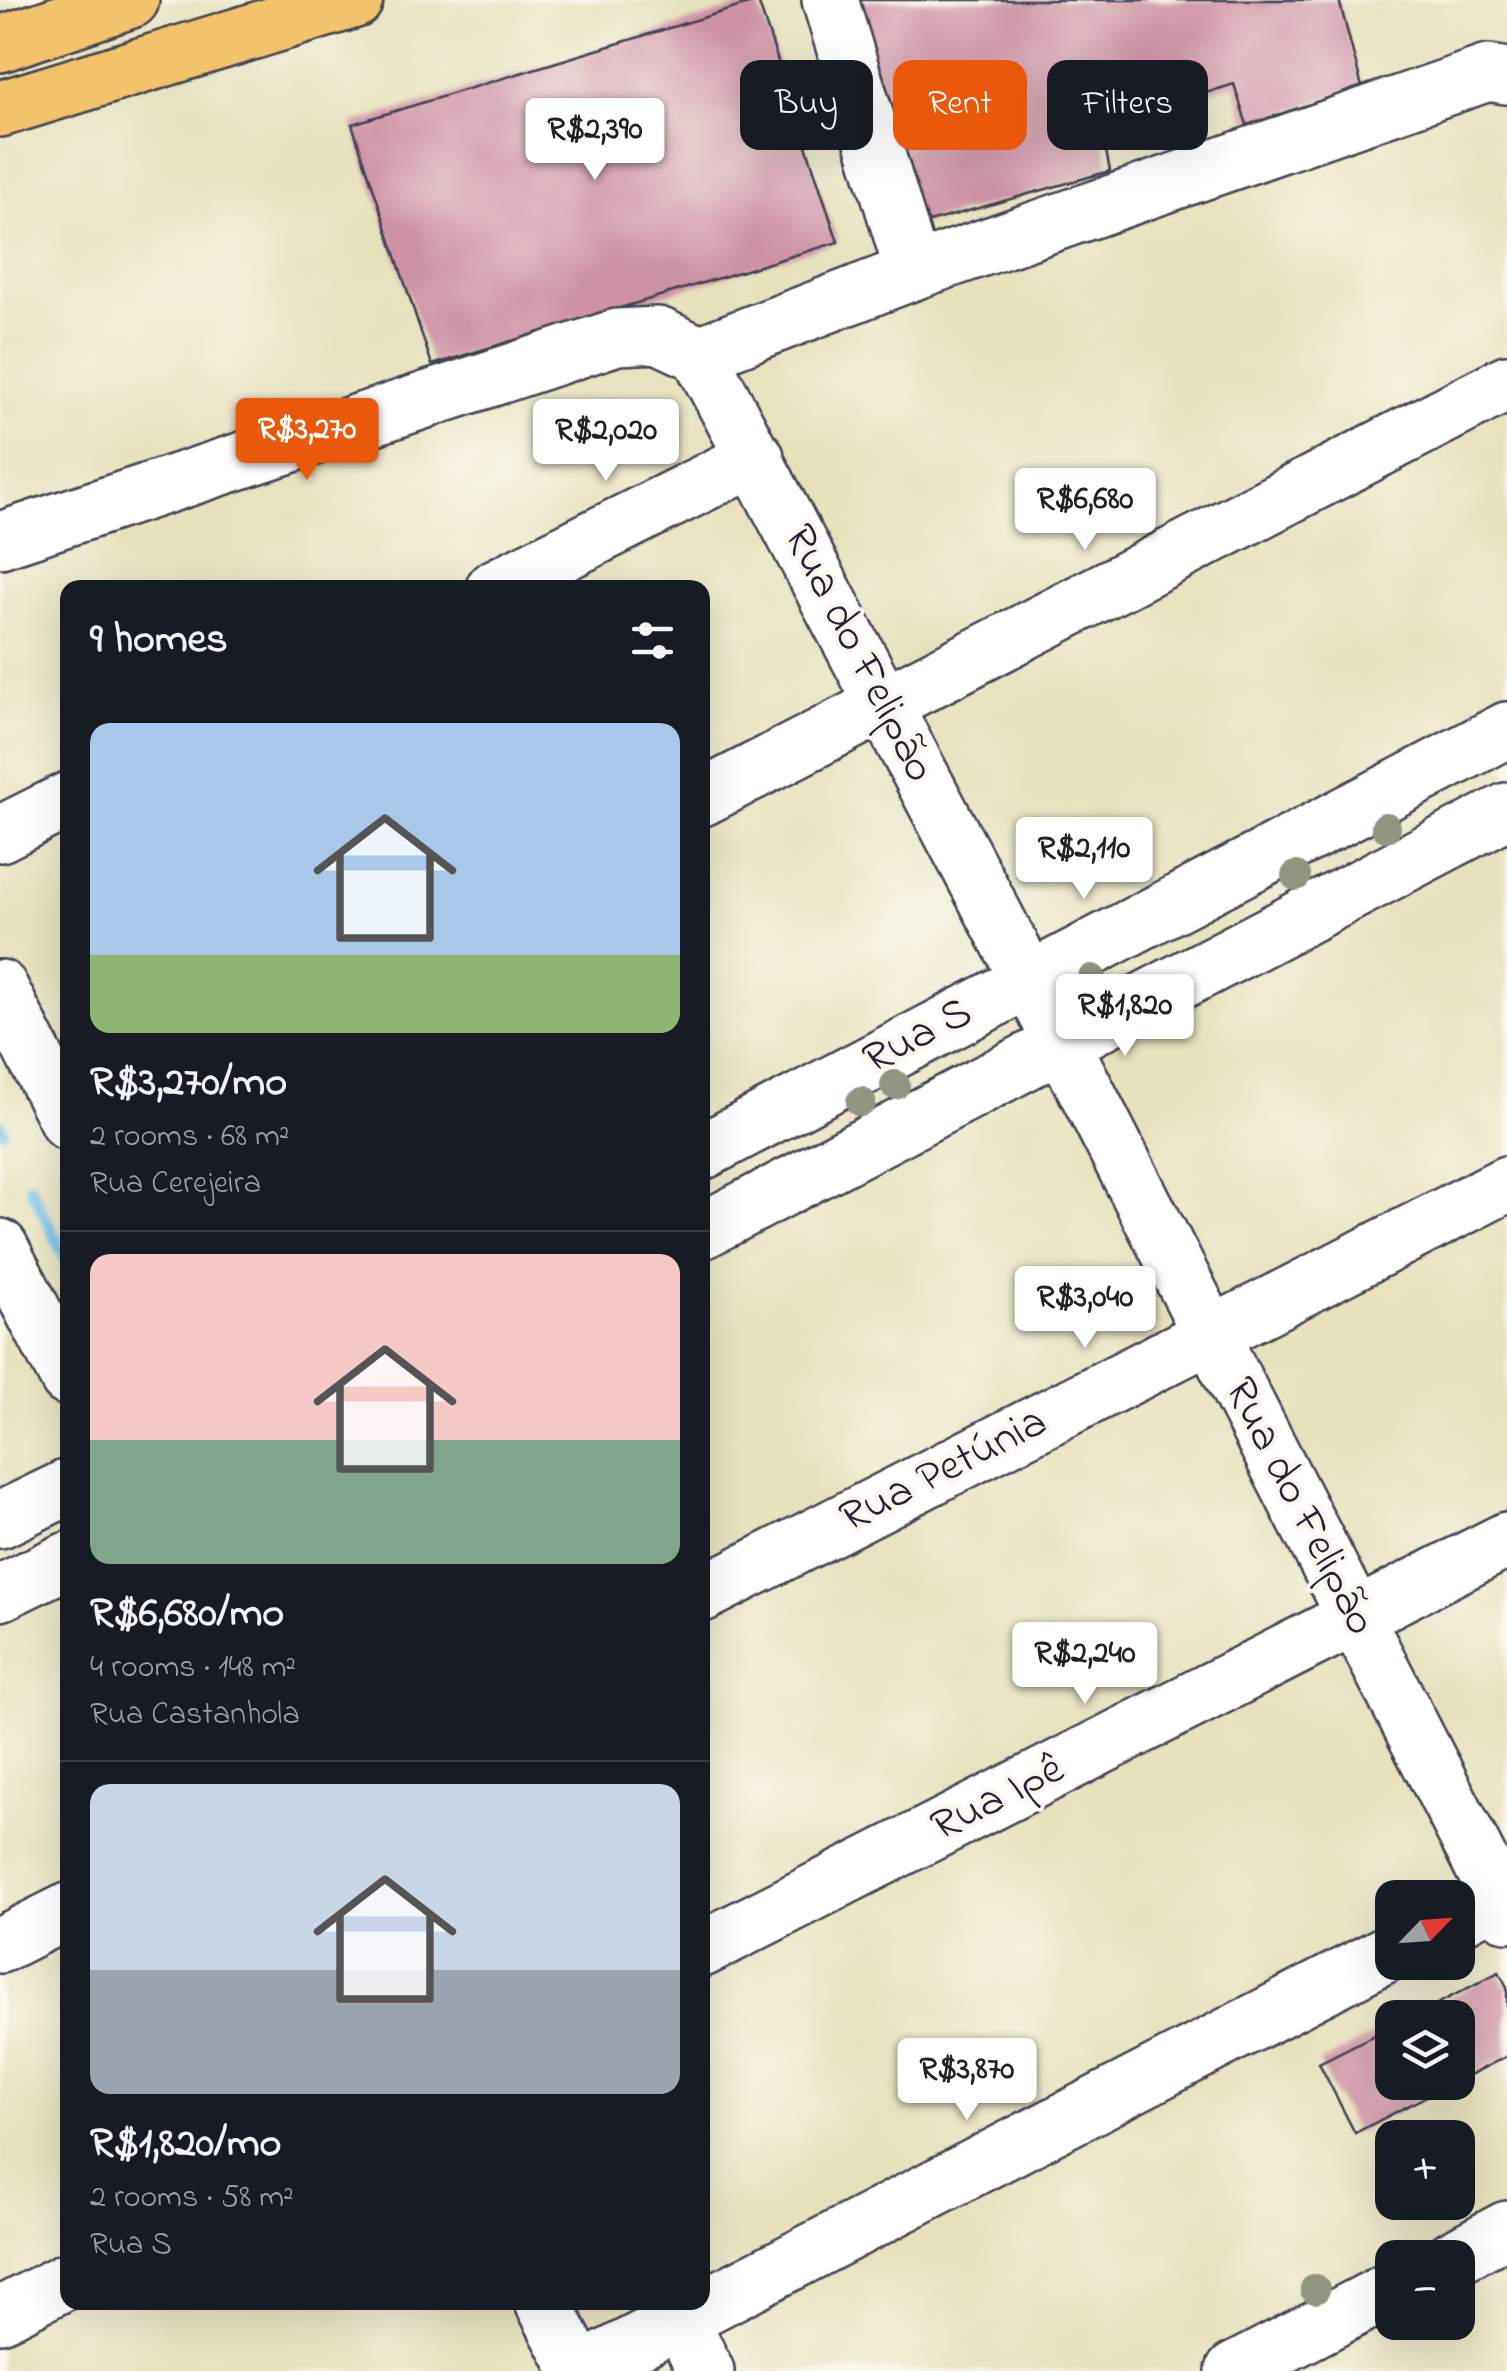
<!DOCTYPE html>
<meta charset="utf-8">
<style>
:root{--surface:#171b24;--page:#242831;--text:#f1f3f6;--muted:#9ea1a6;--line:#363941;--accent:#ea580c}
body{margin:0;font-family:"Indie Flower",sans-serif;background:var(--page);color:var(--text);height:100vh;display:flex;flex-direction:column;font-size:38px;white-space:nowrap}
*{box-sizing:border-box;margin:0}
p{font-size:32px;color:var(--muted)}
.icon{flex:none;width:55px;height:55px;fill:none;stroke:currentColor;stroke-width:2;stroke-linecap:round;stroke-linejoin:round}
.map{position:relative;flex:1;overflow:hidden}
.panel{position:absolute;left:60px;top:580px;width:650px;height:1730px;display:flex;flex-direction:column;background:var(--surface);border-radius:20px;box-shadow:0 10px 40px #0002}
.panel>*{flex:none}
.hud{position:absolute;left:740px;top:60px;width:615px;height:90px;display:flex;gap:20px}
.needle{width:65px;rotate:65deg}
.buttons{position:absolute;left:1375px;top:1880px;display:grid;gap:20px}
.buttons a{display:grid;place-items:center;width:100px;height:100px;border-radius:20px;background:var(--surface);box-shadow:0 10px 40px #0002;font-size:50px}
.price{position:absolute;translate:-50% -85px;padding:0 22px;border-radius:10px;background:#fff;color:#222;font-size:32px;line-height:65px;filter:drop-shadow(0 2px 5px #0008)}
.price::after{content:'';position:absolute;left:50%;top:60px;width:30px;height:22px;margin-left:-15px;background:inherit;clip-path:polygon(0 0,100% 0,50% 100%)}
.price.active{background:var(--accent);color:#fff}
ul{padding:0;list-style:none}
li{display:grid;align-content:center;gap:20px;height:530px;padding:0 30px}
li+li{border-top:2px solid var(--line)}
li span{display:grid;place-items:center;height:310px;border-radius:20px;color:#555}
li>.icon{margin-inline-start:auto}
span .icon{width:180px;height:180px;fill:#fffc;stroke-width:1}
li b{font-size:42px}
h2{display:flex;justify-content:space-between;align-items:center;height:120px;padding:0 30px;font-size:42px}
.pill{padding:0 35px;border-radius:20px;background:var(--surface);box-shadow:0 10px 40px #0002;font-size:35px;line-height:90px}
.pill.active{background:var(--accent);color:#fff}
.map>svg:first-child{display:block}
</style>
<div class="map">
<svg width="1507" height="2371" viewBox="0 0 1507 2371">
<rect width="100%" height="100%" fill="#fbf7ec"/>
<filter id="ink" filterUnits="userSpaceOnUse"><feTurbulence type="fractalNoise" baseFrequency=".01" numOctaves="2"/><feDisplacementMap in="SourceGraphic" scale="20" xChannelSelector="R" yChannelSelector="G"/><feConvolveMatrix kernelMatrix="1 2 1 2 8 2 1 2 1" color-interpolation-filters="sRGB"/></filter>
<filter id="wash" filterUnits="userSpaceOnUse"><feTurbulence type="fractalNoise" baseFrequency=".0048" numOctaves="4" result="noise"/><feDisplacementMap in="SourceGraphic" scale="40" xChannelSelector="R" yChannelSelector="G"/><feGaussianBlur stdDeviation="2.25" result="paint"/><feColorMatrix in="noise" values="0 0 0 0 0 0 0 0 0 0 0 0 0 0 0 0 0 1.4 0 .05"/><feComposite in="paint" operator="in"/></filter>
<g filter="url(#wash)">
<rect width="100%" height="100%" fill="#e7e1be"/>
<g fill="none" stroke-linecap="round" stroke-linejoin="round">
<g stroke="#6dc1e9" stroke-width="11">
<path d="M0,1124L3,1131"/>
<path d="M30,1186L68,1264"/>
</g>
</g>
<g id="blocks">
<g fill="#cd92a5">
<path d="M849,0H1339L1362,87L1247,125L1234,84L1101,126L1110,171L915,226Z"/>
<path d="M758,1L838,242L432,365L352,124Z"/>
<path d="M1499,1972L1507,1987V2056L1458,2081V2018H1410Z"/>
<path d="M1392,2026V2082H1454L1355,2133L1319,2063Z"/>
</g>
</g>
</g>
<g filter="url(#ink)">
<use href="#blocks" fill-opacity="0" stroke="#403f4f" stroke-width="2.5"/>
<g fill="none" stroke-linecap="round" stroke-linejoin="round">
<g stroke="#403f4f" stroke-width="60">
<g id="minor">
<path d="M830,0L913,272"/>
<path d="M699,354L913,272L1488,73L1507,76"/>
<path d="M0,540L617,337L658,335L699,354L1062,1043L1507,1914"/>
<path d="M494,588L756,457"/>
<path d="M702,798L1507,383"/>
<path d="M0,834L68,800"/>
<path d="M0,988L68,1122"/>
<path d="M702,1152L1507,730"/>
<path d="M702,1231L1507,811"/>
<path d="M0,1247L68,1378"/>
<path d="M0,1520L68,1487"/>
<path d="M0,1593L68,1560"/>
<path d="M702,1594L1507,1184"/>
<path d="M1458,1918L1507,1892"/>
<path d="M0,1945L68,1911"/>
<path d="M702,1949L1507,1540"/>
<path d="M1453,2258L1507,2229"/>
<path d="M543,2302L579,2371"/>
<path d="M671,2302L706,2371"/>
<path d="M0,2315L68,2280"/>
<path d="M581,2371L1392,1951"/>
<path d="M1234,2371L1392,2289"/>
</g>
</g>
<g stroke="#403f4f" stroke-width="60">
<g id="major">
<path d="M0,44L131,0"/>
<path d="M0,109L355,0"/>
</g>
</g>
<use href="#minor" stroke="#fff" stroke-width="55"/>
<use href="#major" stroke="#f2c36a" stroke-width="55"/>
</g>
<g fill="#91947f">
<circle cx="1386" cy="827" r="15"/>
<circle cx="1296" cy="876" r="15"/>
<circle cx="1092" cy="979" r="15"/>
<circle cx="895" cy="1085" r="15"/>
<circle cx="861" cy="1102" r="15"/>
<circle cx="1315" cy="2289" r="15"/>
</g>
</g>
<g text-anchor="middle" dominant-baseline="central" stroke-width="8" stroke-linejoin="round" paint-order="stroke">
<g font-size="45" fill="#22223b" stroke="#fbf7ec">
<text transform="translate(858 654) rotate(63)">Rua do Felipão</text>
<text transform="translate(918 1037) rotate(-28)">Rua S</text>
<text transform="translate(944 1471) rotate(-27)">Rua Petúnia</text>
<text transform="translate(1299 1507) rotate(63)">Rua do Felipão</text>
<text transform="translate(998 1799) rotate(-27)">Rua Ipê</text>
</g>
</g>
</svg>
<div class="buttons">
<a><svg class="needle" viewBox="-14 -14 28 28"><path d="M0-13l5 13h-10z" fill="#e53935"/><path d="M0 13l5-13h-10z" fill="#9ea1a6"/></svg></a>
<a><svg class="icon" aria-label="layers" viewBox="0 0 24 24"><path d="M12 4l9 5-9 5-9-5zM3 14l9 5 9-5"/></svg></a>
<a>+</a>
<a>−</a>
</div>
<b class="price" style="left:595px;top:183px">R$2,390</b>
<b class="price active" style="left:307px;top:483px">R$3,270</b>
<b class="price" style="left:606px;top:484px">R$2,020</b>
<b class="price" style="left:1085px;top:553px">R$6,680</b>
<b class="price" style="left:1084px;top:902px">R$2,110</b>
<b class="price" style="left:1125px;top:1059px">R$1,820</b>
<b class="price" style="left:1085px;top:1351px">R$3,040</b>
<b class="price" style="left:1085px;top:1707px">R$2,240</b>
<b class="price" style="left:967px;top:2123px">R$3,870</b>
<div class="hud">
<a class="pill">Buy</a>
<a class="pill active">Rent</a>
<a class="pill">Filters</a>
</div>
<section class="panel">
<h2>9 homes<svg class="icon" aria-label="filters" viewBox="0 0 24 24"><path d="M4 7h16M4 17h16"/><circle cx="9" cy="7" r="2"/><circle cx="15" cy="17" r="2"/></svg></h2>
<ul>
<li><span style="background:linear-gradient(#a9c7e8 75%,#8fb573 0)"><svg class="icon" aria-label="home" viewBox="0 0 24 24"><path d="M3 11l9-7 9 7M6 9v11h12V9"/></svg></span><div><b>R$3,270/mo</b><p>2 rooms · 68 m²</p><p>Rua Cerejeira</p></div></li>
<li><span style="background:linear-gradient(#f6c9c9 60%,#7fa58c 0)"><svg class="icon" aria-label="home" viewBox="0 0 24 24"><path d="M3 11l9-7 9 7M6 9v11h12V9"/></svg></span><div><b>R$6,680/mo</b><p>4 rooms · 148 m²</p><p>Rua Castanhola</p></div></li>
<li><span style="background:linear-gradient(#c9d6e8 60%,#9aa5b1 0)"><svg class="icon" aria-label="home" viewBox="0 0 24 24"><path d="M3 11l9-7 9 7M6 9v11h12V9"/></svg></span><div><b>R$1,820/mo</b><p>2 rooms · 58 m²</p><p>Rua S</p></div></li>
</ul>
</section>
</div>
